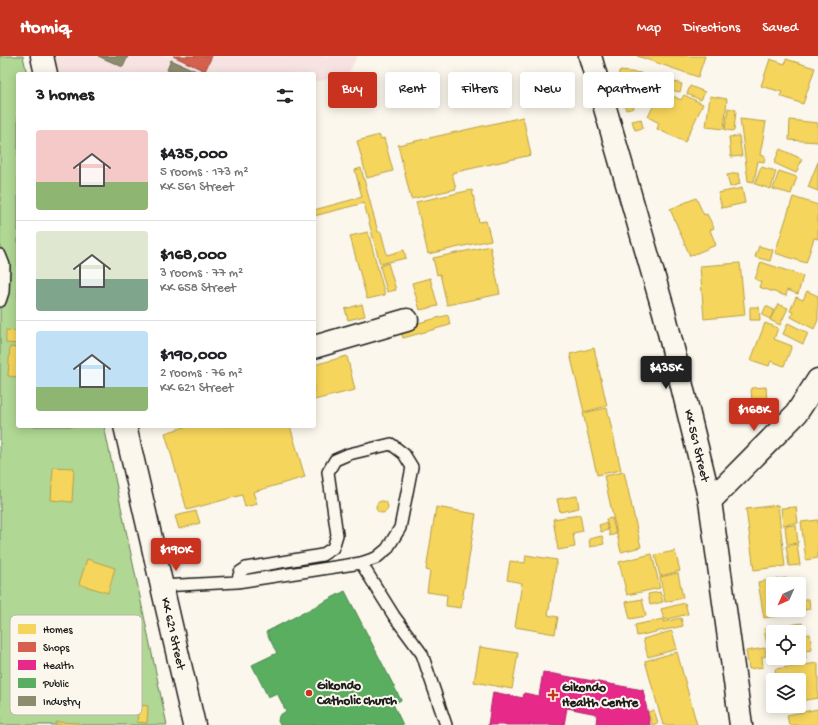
<!DOCTYPE html>
<meta charset="utf-8">
<style>
:root{--surface:#fff;--page:#f2f2f2;--text:#202124;--muted:#757577;--line:#e0e0e0;--accent:#c8321e}
body{margin:0;font-family:"Gochi Hand",sans-serif;background:var(--page);color:var(--text);height:100vh;display:flex;flex-direction:column;font-size:15px;white-space:nowrap}
*{box-sizing:border-box;margin:0}
p{font-size:13px;color:var(--muted)}
.icon{flex:none;width:22px;height:22px;fill:none;stroke:currentColor;stroke-width:2;stroke-linecap:round;stroke-linejoin:round}
.map{position:relative;flex:1;overflow:hidden}
.side{position:absolute;left:16px;top:16px;width:300px;height:356px;display:flex;flex-direction:column;background:var(--surface);border-radius:4px;box-shadow:0 2px 10px #0003}
.side>*{flex:none}
.guide{position:absolute;left:328px;top:16px;width:380px;height:36px;display:flex;gap:8px}
.needle{width:26px;rotate:225deg}
.fabs{position:absolute;left:766px;top:521px;display:grid;gap:8px}
.fabs a{display:grid;place-items:center;width:40px;height:40px;border-radius:4px;background:var(--surface);box-shadow:0 2px 10px #0003;font-size:20px}
.price{position:absolute;translate:-50% -34px;padding:0 9px;border-radius:4px;background:var(--accent);color:#fff;font-size:13px;line-height:26px;filter:drop-shadow(0 1px 2px #0008)}
.price::after{content:'';position:absolute;left:50%;top:24px;width:12px;height:9px;margin-left:-6px;background:inherit;clip-path:polygon(0 0,100% 0,50% 100%)}
.price.current{background:#222;color:#fff}
ul{padding:0;list-style:none}
li{display:flex;align-items:center;gap:12px;height:100px;padding:0 20px}
li+li{border-top:1px solid var(--line)}
li span{display:grid;place-items:center;flex:none;width:112px;height:80px;border-radius:4px;color:#555}
li>.icon{margin-inline-start:auto}
span .icon{width:48px;height:48px;fill:#fffc;stroke-width:1}
li b{font-size:17px}
h2{display:flex;justify-content:space-between;align-items:center;height:48px;padding:0 20px;font-size:17px}
.pill{padding:0 14px;border-radius:4px;background:var(--surface);box-shadow:0 2px 10px #0003;font-size:14px;line-height:36px}
.pill.current{background:var(--accent);color:#fff}
header{display:flex;align-items:center;gap:24px;box-sizing:border-box;height:56px;padding:0 20px;background:var(--accent);color:#fff}
header strong{font-size:19px}
nav{display:flex;gap:22px;margin-inline-start:auto;font-size:14px}
.map>svg:first-child{display:block}
</style>
<header>
<strong>Homiq</strong>
<nav><a>Map</a><a>Directions</a><a>Saved</a></nav>
</header>
<div class="map">
<svg width="818" height="669" viewBox="0 0 818 669">
<rect width="100%" height="100%" fill="#fbf7ec"/>
<filter id="ink" filterUnits="userSpaceOnUse"><feTurbulence type="fractalNoise" baseFrequency=".025" numOctaves="2"/><feDisplacementMap in="SourceGraphic" scale="8" xChannelSelector="R" yChannelSelector="G"/><feConvolveMatrix kernelMatrix="1 2 1 2 8 2 1 2 1" color-interpolation-filters="sRGB"/></filter>
<g filter="url(#ink)">
<path fill="#f6e3e2" d="M47,0H357L348,19L314,26V18H52Z"/>
<path fill="#b0d794" stroke="#667a58" d="M0,0H23L27,18H18V370H104L167,669H0Z"/>
<g fill="#f6d55c" stroke="#b59e49" fill-rule="evenodd">
<path d="M637,0H705L698,21Z"/>
<path d="M770,3L785,8L786,3L815,12L803,48L780,40L782,36L761,30Z"/>
<path d="M619,15L641,17L640,30L618,29Z"/>
<path d="M646,22L661,26L659,33L644,29Z"/>
<path d="M664,23L682,28L680,36L662,32Z"/>
<path d="M690,30L705,36L701,44L687,38Z"/>
<path d="M629,32L634,52L626,54L621,34Z"/>
<path d="M661,34L681,44L684,39L703,48L685,86L657,73L659,67L648,61Z"/>
<path d="M710,40L727,43L724,73L706,71Z"/>
<path d="M728,52L736,54L734,75L725,74Z"/>
<path d="M523,61L531,99L452,117L456,133L411,143L398,89Z"/>
<path d="M641,63L643,72L635,74L632,65Z"/>
<path d="M740,63L766,66L760,99L765,100L764,106L758,105L754,126L748,125Z"/>
<path d="M790,64L818,67V86L789,84Z"/>
<path d="M379,79L381,83L384,82L393,115L367,122L357,85Z"/>
<path d="M739,80L742,100L731,101L729,81Z"/>
<path d="M780,93L802,103L796,117L774,107Z"/>
<path d="M818,106V135L808,131Z"/>
<path d="M761,111L776,115L771,133L755,128Z"/>
<path d="M361,112L378,176H381L387,199L404,194L406,202L380,208L364,147L314,160V154L362,141L355,114Z"/>
<path d="M779,115L797,121L791,138L773,133Z"/>
<path d="M738,117L740,128L730,131L727,119Z"/>
<path d="M742,132L745,147L722,152L718,137Z"/>
<path d="M472,134L479,166L486,165L491,184L428,198L416,146Z"/>
<path d="M793,141L818,149V183L814,182L806,207L775,197Z"/>
<path d="M696,142L704,159L707,158L714,172L710,174L716,189L690,200L670,153Z"/>
<path d="M368,176L385,239L367,243L350,180Z"/>
<path d="M490,190L500,238L447,249L440,218L437,219L433,202Z"/>
<path d="M759,190L773,194L770,205L755,201Z"/>
<path d="M761,206L803,220L798,238L787,234L786,240L759,231L761,226L755,223Z"/>
<path d="M388,207L396,234L387,236L380,210Z"/>
<path d="M740,207L745,259L704,263L700,210Z"/>
<path d="M430,222L438,250L420,254L412,227Z"/>
<path d="M807,235L818,240V264L814,273L791,261L793,256L790,255L796,241L803,244Z"/>
<path d="M362,248L365,260L348,264L345,253Z"/>
<path d="M778,248L788,252L780,269L770,264Z"/>
<path d="M766,250L774,254L770,263L762,259Z"/>
<path d="M750,251H759L760,264H750Z"/>
<path d="M448,259L450,269L403,282L400,272Z"/>
<path d="M765,267L778,272L774,283L792,290L784,310L771,305L769,310L751,304Z"/>
<path d="M788,267L808,277L803,288L783,278Z"/>
<path d="M6,274L18,275V288L6,287Z"/>
<path d="M10,291L18,292V321L8,320Z"/>
<path d="M594,292L607,350L584,356L570,298Z"/>
<path d="M347,300L355,334L314,344V309Z"/>
<path d="M766,331L767,346L752,347L751,332Z"/>
<path d="M607,352L621,414L597,419L583,357Z"/>
<path d="M188,370H290L305,421L253,436L257,448L245,451L242,439L187,454L165,377Z"/>
<path d="M53,411L74,412L72,446L51,444Z"/>
<path d="M624,416L641,491L621,496L604,420Z"/>
<path d="M577,440L579,452L560,456L557,443Z"/>
<circle cx="382" cy="451" r="6"/>
<path d="M778,449L785,510L754,514L746,453Z"/>
<path d="M436,451L476,458L461,552L446,550L447,539L427,536L430,515L426,514Z"/>
<path d="M796,451L798,467L783,469L781,452Z"/>
<path d="M196,455L200,467L179,473L175,460Z"/>
<path d="M580,459L583,475L573,477L575,491L558,494L553,463Z"/>
<path d="M612,462L616,478L610,480L606,463Z"/>
<path d="M818,464V502L806,504L801,466Z"/>
<path d="M606,467L608,474L601,476L599,469Z"/>
<path d="M796,469L798,487L787,488L785,470Z"/>
<path d="M602,480L604,488L590,491L589,483Z"/>
<path d="M797,488L800,509L789,510L786,490Z"/>
<path d="M675,495L680,515L660,520L655,499Z"/>
<path d="M652,498L660,532L627,539L619,506Z"/>
<path d="M526,499L557,504L548,559L558,561L555,578L515,571L522,527L507,524L510,505L525,507Z"/>
<path d="M87,503L115,512L108,537L79,528Z"/>
<path d="M678,517L683,542L665,546L660,521Z"/>
<path d="M786,522L787,528H773V554H799V544H800L802,556L764,562L758,526Z"/>
<path d="M660,536L663,546L650,549L648,538Z"/>
<path d="M642,543L646,560L630,563L626,546Z"/>
<path d="M803,543H809L810,553L805,554Z"/>
<path d="M685,547L688,558L664,564L661,553Z"/>
<path d="M681,562L683,570L637,580L635,569L663,563V566Z"/>
<path d="M802,567L804,579L810,578L812,594L805,595L806,602L773,607L772,600H769L764,573ZM773,576H799V602H773Z"/>
<path d="M672,575L677,593L648,601L643,583Z"/>
<path d="M480,591L518,597L512,633L474,626Z"/>
<path d="M765,592L766,600L762,601L763,611L749,613L746,595Z"/>
<path d="M677,596L697,669H663L645,605Z"/>
<path d="M818,607V642L799,645V624H777L775,613Z"/>
<path d="M139,649L148,650L147,667L137,666Z"/>
<path d="M818,653V669H789L787,659Z"/>
<path d="M654,654L658,667L652,669L648,656Z"/>
<path d="M56,666L79,667V669H56Z"/>
</g>
<path fill="#d6604d" stroke="#9e4c3e" d="M173,0H212L205,15Z"/>
<path fill="#e7298a" stroke="#aa2569" d="M543,616L643,634L650,669H596L597,658L567,652L564,669H488L493,636L523,642L524,637L539,640Z"/>
<path fill="#5aae61" stroke="#47824c" d="M345,535L401,644L393,648L403,669H280L278,665L279,660L286,655L277,637L268,641L252,609L277,597L266,576Z"/>
<g fill="#8c8c6e" stroke="#6a6a55">
<path d="M98,0H128L123,11Z"/>
<path d="M171,4L201,17L200,18H176L167,14Z"/>
</g>
<g fill="none" stroke-linecap="round" stroke-linejoin="round">
<g stroke="#1c1c1c" stroke-width="14">
<g id="lane">
<path d="M0,199L4,209L3,236L0,245"/>
<path d="M361,507L394,560L422,598L446,669"/>
<path d="M161,530L237,526L361,507L376,502L387,493L400,472L412,411L404,398L391,388L349,398L335,404L328,416L337,479L333,492L322,499L246,512L240,516L237,526"/>
</g>
</g>
<g stroke="#1c1c1c" stroke-width="25">
<g id="street">
<path d="M42,0L46,18"/>
<path id="s1" d="M590,0L664,256L710,445L741,669"/>
<path d="M314,291L407,264"/>
<path id="s2" d="M125,370L194,669"/>
<path d="M710,445L796,358L818,324"/>
</g>
</g>
<use href="#lane" stroke="#fbf7ec" stroke-width="11"/>
<use href="#street" stroke="#fbf7ec" stroke-width="22"/>
</g>
</g>
<g fill="#c8321e" stroke="#fbf7ec" stroke-width="1.5">
<circle cx="309" cy="637" r="4"/>
<path d="M551 633h4v4h4v4h-4v4h-4v-4h-4v-4h4z"/>
</g>
<g text-anchor="middle" dominant-baseline="central" stroke-width="4" stroke-linejoin="round" paint-order="stroke">
<g font-size="13" fill="#1c1c1c" stroke="#fbf7ec">
<text stroke="none"><textPath href="#s1" startOffset="404">KK 561 Street</textPath></text>
<text stroke="none"><textPath href="#s2" startOffset="213">KK 621 Street</textPath></text>
</g>
<g font-size="13" font-weight="bold" fill="#1c1c1c" stroke="#fbf7ec" text-anchor="start">
<text x="317" y="630">Gikondo<tspan x="317" dy="15">Catholic church</tspan></text>
<text x="562" y="632">Gikondo<tspan x="562" dy="15">Health Centre</tspan></text>
</g>
</g>
<rect x="10" y="559" width="132" height="100" rx="6" fill="#fbf7ec" stroke="#b8b5ae" stroke-width="1"/>
<rect x="18" y="568" width="18" height="10" fill="#f6d55c"/>
<rect x="18" y="586" width="18" height="10" fill="#d6604d"/>
<rect x="18" y="604" width="18" height="10" fill="#e7298a"/>
<rect x="18" y="622" width="18" height="10" fill="#5aae61"/>
<rect x="18" y="640" width="18" height="10" fill="#8c8c6e"/>
<g font-size="11" fill="#1c1c1c">
<text x="43" y="577">Homes</text>
<text x="43" y="595">Shops</text>
<text x="43" y="613">Health</text>
<text x="43" y="631">Public</text>
<text x="43" y="649">Industry</text>
</g>
</svg>
<div class="fabs">
<a><svg class="needle" viewBox="-14 -14 28 28"><path d="M0-13l5 13h-10z" fill="#e53935"/><path d="M0 13l5-13h-10z" fill="#757577"/></svg></a>
<a><svg class="icon" aria-label="locate" viewBox="0 0 24 24"><circle cx="12" cy="12" r="6"/><path d="M12 2v4M12 18v4M2 12h4M18 12h4"/></svg></a>
<a><svg class="icon" aria-label="layers" viewBox="0 0 24 24"><path d="M12 4l9 5-9 5-9-5zM3 14l9 5 9-5"/></svg></a>
</div>
<b class="price current" style="left:666px;top:334px">$435K</b>
<b class="price" style="left:754px;top:376px">$168K</b>
<b class="price" style="left:176px;top:516px">$190K</b>
<div class="guide">
<a class="pill current">Buy</a>
<a class="pill">Rent</a>
<a class="pill">Filters</a>
<a class="pill">New</a>
<a class="pill">Apartment</a>
</div>
<section class="side">
<h2>3 homes<svg class="icon" aria-label="filters" viewBox="0 0 24 24"><path d="M4 7h16M4 17h16"/><circle cx="9" cy="7" r="2"/><circle cx="15" cy="17" r="2"/></svg></h2>
<ul>
<li><span style="background:linear-gradient(#f6c9c9 65%,#8fb573 0)"><svg class="icon" aria-label="home" viewBox="0 0 24 24"><path d="M3 11l9-7 9 7M6 9v11h12V9"/></svg></span><div><b>$435,000</b><p>5 rooms · 173 m²</p><p>KK 561 Street</p></div></li>
<li><span style="background:linear-gradient(#dfe7d0 60%,#7fa58c 0)"><svg class="icon" aria-label="home" viewBox="0 0 24 24"><path d="M3 11l9-7 9 7M6 9v11h12V9"/></svg></span><div><b>$168,000</b><p>3 rooms · 77 m²</p><p>KK 658 Street</p></div></li>
<li><span style="background:linear-gradient(#bfe0f5 70%,#8fb573 0)"><svg class="icon" aria-label="home" viewBox="0 0 24 24"><path d="M3 11l9-7 9 7M6 9v11h12V9"/></svg></span><div><b>$190,000</b><p>2 rooms · 76 m²</p><p>KK 621 Street</p></div></li>
</ul>
</section>
</div>
